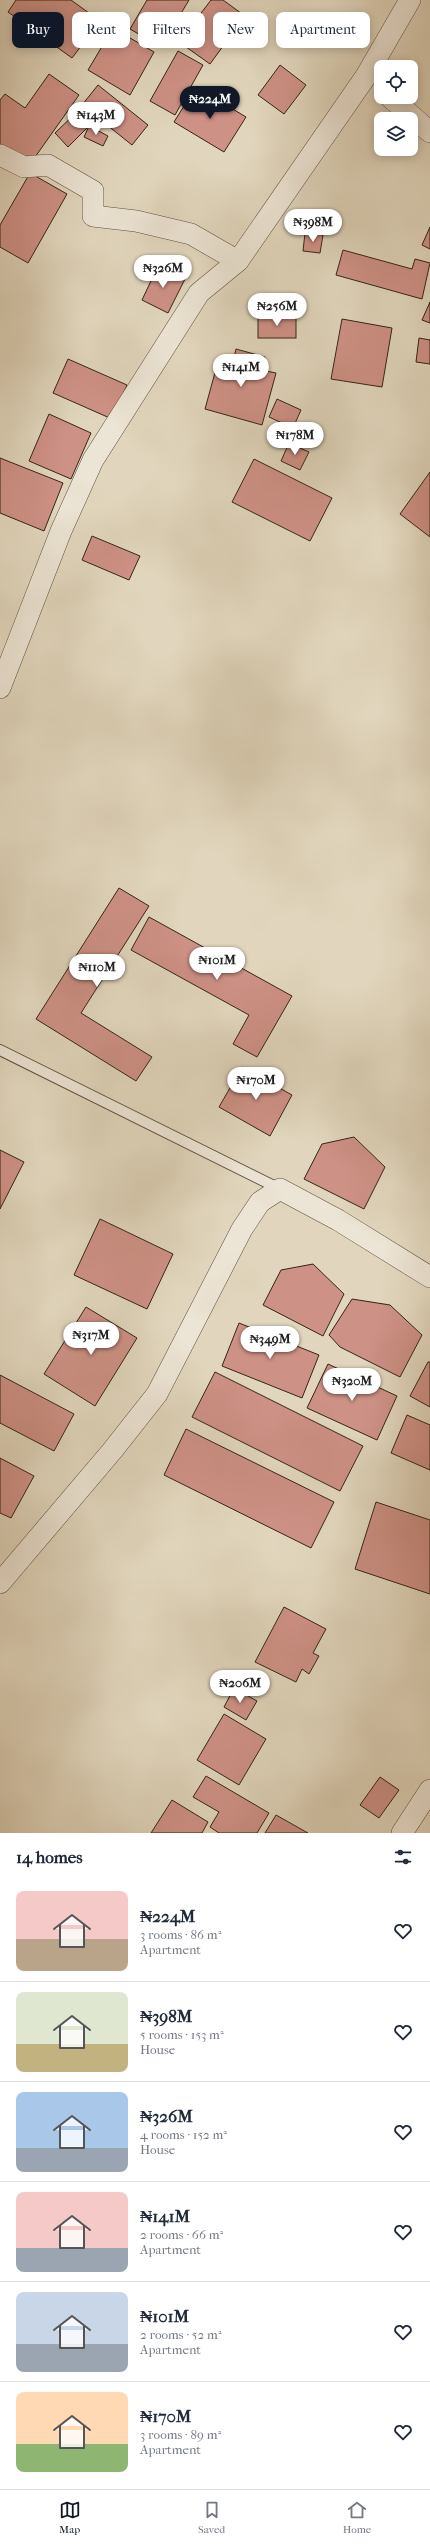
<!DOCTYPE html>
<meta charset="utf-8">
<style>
:root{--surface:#fff;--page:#f2f2f3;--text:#1f2937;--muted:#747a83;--line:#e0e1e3;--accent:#111827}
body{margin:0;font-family:"IM FELL French Canon",serif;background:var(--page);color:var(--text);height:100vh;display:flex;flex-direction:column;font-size:15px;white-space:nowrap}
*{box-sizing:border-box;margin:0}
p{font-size:13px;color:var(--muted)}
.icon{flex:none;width:22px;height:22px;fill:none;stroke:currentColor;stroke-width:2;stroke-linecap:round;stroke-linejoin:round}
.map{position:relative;height:1833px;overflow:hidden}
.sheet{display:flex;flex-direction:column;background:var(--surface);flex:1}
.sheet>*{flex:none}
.hud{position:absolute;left:12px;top:12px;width:406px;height:36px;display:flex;gap:8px}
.controls{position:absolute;left:374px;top:60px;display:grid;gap:8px}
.controls a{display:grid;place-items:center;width:44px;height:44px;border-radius:8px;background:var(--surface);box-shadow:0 2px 10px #0003;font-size:20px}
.price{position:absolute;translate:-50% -34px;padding:0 9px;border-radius:14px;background:#fff;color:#222;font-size:13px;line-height:26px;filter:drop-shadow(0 1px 2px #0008)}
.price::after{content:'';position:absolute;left:50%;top:24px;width:12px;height:9px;margin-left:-6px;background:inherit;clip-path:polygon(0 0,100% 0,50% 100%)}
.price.on{background:var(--accent);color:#fff}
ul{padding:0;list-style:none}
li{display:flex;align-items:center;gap:12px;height:100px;padding:0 16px}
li+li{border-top:1px solid var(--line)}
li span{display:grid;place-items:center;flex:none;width:112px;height:80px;border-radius:8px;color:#555}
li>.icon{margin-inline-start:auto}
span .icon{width:48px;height:48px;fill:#fffc;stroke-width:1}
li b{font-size:17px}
h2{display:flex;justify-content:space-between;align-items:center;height:48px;padding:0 16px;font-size:17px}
.chip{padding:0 14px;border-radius:8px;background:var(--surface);box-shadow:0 2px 10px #0003;font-size:14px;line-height:36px}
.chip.on{background:var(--accent);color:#fff}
.tab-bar{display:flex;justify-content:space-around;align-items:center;height:56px;border-top:1px solid var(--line);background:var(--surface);font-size:11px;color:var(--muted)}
.tab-bar a{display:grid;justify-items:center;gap:2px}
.tab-bar .on{color:var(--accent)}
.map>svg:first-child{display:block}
</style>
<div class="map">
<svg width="430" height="1833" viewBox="0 0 430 1833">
<rect width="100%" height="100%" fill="#e1d6bd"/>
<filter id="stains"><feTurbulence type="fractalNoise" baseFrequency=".005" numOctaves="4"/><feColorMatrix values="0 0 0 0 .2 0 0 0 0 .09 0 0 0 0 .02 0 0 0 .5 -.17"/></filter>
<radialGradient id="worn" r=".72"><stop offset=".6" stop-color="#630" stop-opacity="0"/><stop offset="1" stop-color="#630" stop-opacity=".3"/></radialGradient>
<g fill="#ce9186" stroke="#342417">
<path d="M16,0H71L100,21L72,58L8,12Z"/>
<path d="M147,0H189L161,47L130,29Z"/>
<path d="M211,0H223L245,16L210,64L179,42Z"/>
<path d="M113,28L154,52L130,95L88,70Z"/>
<path d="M178,51L203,65L175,115L150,101Z"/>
<path d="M280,65L306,85L284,114L258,95Z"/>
<path d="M49,74L79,95L28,167L0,147V100L5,94L25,108Z"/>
<path d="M98,85L148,125L132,145L82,105Z"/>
<path d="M196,87L246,117L224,152L174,122Z"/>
<path d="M80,109L93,122L68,147L55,133Z"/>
<path d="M89,126L108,136L103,146L84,137Z"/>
<path d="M30,173L67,194L28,263L0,247V225Z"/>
<path d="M430,227V249L422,245Z"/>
<path d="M305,233L323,235L320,253L303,251Z"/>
<path d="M343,250L412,269L415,259L430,263L422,299L336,275Z"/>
<path d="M158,266L185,279L168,313L142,300Z"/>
<path d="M430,302V323L422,320Z"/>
<rect x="258" y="316" width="38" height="22"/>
<path d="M342,319L392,328L382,387L331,379Z"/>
<path d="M419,338L430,340V364L416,362Z"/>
<path d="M236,349L265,357L261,370L276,373L262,425L205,409L219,358L233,362Z"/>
<path d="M68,359L127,385L112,419L53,393Z"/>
<path d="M277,399L301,410L293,428L269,417Z"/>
<path d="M49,414L91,433L71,479L29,461Z"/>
<path d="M289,443L309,452L300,470L281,461Z"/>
<path d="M0,458L63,483L44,531L0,513Z"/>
<path d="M254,459L332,498L310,541L232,502Z"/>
<path d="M430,472V537L400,514Z"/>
<path d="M92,536L140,556L129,580L82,560Z"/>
<path d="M119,888L149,906L81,1013L152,1057L136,1081L36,1019Z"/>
<path d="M149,917L292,996L257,1057L233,1044L249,1015L131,950Z"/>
<path d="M242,1067L292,1095L270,1136L219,1107Z"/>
<path d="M354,1137L385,1167L364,1209L304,1179L322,1144Z"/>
<path d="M0,1150L24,1162L0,1209Z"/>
<path d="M100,1219L173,1254L147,1309L74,1275Z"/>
<path d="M313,1264L344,1294L323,1336L263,1305L281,1270Z"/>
<path d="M352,1299L390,1305L422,1335L400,1377L340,1347L329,1335Z"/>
<path d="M86,1307L137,1338L95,1406L44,1374Z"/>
<path d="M239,1323L319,1355L302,1398L222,1366Z"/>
<path d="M428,1362H430V1407L410,1396Z"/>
<path d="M328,1364L397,1396L377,1440L307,1408Z"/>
<path d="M215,1372L363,1446L340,1491L192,1417Z"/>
<path d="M0,1375L74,1414L54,1451L0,1423Z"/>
<path d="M407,1415L430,1425V1470L391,1453Z"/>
<path d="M186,1429L334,1502L311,1548L164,1475Z"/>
<path d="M0,1458L34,1476L11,1518L0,1513Z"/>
<path d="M376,1502L430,1520V1594L355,1569Z"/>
<path d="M284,1607L326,1629L313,1653L319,1656L309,1674L302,1669L296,1682L255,1662Z"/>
<path d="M234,1688L257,1701L246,1720L224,1707Z"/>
<path d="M224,1714L266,1739L239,1785L197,1760Z"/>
<path d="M206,1776L269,1813L257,1833H219L210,1827L219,1812L193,1797Z"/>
<path d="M380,1777L399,1790L379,1818L360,1805Z"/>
<path d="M172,1800L208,1822L202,1833H151Z"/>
<path d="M276,1815L308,1833H265Z"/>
</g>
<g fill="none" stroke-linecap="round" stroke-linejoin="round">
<g stroke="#5f5040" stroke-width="12">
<path id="lane" d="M0,1050L280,1189"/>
</g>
<g stroke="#5f5040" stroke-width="22">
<g id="street">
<path d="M390,97L430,132"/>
<path d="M0,155L24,167L48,165L93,191V216L136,221L191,234L238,261"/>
<path d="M0,688L61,531L93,460L199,293L238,261L366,76L410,0"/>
<path d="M0,1583L112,1451L157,1394L242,1229L260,1202L280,1189L338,1220L430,1277"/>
<path d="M402,1833L430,1790"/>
</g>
</g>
<use href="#lane" stroke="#ece4d4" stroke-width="10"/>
<use href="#street" stroke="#ece4d4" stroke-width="21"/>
</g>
<rect width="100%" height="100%" filter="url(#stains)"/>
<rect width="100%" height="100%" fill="url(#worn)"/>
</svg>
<div class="controls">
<a><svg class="icon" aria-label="locate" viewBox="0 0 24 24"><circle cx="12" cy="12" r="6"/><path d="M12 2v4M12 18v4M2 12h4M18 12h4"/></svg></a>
<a><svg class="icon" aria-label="layers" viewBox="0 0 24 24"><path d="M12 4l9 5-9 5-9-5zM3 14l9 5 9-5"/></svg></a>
</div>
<b class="price on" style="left:210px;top:120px">₦224M</b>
<b class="price" style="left:96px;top:136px">₦143M</b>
<b class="price" style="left:313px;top:243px">₦398M</b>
<b class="price" style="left:163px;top:289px">₦326M</b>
<b class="price" style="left:277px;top:327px">₦256M</b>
<b class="price" style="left:241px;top:388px">₦141M</b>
<b class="price" style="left:295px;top:456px">₦178M</b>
<b class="price" style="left:217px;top:981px">₦101M</b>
<b class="price" style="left:97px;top:988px">₦110M</b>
<b class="price" style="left:256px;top:1101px">₦170M</b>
<b class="price" style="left:91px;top:1356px">₦317M</b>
<b class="price" style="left:270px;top:1360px">₦349M</b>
<b class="price" style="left:352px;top:1402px">₦320M</b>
<b class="price" style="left:240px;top:1704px">₦206M</b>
<div class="hud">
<a class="chip on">Buy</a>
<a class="chip">Rent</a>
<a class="chip">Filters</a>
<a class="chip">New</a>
<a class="chip">Apartment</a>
</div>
</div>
<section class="sheet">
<h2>14 homes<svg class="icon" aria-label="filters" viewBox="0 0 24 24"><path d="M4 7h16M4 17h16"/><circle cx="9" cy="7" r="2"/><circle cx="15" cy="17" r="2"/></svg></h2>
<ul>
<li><span style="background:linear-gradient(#f6c9c9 60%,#b9a48a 0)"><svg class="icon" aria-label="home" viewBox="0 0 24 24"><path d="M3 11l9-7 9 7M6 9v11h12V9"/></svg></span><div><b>₦224M</b><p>3 rooms · 86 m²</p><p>Apartment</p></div><svg class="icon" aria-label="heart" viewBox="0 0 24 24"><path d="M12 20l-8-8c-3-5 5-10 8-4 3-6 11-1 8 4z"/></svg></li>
<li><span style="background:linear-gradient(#dfe7d0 65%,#c2b280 0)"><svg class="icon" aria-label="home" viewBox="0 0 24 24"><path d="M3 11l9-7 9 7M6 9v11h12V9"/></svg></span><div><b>₦398M</b><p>5 rooms · 153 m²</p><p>House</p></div><svg class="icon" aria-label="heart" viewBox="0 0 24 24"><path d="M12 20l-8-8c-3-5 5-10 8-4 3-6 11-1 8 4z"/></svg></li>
<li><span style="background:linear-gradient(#a9c7e8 70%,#9aa5b1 0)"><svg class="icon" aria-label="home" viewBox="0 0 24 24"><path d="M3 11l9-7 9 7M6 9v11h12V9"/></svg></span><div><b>₦326M</b><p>4 rooms · 152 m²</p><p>House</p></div><svg class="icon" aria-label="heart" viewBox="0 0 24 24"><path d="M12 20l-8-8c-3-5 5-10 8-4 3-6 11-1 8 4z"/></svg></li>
<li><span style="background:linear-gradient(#f6c9c9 70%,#9aa5b1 0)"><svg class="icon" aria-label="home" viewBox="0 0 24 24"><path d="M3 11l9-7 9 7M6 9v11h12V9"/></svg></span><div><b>₦141M</b><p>2 rooms · 66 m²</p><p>Apartment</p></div><svg class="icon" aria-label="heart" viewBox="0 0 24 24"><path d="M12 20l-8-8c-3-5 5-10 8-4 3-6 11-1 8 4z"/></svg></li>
<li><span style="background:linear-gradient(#c9d6e8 65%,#9aa5b1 0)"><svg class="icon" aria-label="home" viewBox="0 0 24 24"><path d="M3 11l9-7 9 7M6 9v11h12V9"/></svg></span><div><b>₦101M</b><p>2 rooms · 52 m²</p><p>Apartment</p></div><svg class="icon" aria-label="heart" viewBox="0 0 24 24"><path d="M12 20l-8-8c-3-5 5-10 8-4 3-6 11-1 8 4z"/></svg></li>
<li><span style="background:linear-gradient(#ffd9b3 65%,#8fb573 0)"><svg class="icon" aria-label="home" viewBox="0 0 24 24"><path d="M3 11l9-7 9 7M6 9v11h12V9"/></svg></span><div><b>₦170M</b><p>3 rooms · 89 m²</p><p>Apartment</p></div><svg class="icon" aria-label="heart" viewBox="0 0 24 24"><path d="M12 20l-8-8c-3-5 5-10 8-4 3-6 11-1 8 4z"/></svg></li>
</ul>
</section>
<nav class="tab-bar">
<a class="on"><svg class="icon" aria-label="map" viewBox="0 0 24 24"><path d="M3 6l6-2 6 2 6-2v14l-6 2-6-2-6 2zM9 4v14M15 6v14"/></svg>Map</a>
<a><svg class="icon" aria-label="saved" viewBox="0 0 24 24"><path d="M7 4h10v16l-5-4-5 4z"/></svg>Saved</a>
<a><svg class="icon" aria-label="home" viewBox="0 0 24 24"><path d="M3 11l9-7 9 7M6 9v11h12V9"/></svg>Home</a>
</nav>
